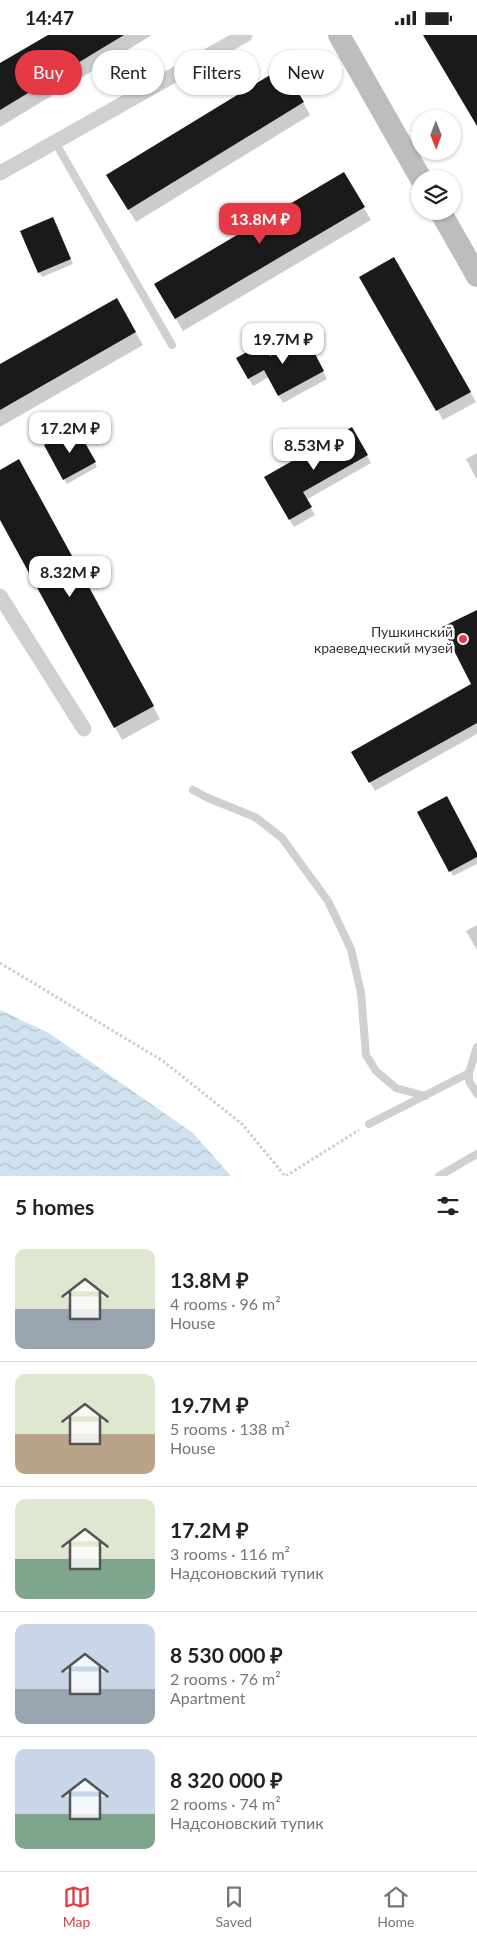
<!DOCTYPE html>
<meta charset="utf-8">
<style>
:root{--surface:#fff;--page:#f2f2f2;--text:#222;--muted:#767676;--line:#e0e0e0;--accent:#e63946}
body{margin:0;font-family:Lato,sans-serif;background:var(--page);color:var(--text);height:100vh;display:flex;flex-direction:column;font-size:19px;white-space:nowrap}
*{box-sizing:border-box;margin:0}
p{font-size:16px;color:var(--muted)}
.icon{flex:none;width:28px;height:28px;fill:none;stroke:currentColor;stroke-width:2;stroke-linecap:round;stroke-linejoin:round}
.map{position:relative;height:1141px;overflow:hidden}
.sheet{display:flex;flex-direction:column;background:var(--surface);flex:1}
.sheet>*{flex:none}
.guide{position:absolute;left:15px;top:15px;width:448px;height:45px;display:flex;gap:10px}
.needle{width:32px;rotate:179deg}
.fabs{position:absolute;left:411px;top:75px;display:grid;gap:10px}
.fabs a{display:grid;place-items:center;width:50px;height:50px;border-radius:50%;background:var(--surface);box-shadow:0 1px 4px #0004;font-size:25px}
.price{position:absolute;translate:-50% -42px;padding:0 11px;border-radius:10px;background:#fff;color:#222;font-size:16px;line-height:32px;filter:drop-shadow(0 1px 2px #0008)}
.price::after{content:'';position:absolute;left:50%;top:30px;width:15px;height:11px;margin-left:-8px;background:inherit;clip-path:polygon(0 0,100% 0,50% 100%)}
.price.selected{background:var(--accent);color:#fff}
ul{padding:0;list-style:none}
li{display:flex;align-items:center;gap:15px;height:125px;padding:0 15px}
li+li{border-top:1px solid var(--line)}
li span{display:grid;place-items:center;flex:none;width:140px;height:100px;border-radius:10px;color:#555}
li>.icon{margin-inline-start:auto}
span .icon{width:60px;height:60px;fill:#fffc;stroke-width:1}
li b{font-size:21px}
h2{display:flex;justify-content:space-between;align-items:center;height:60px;padding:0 15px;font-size:21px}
.pill{padding:0 18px;border-radius:22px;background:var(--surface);box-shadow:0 1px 4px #0004;font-size:18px;line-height:45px}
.pill.selected{background:var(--accent);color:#fff}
.status{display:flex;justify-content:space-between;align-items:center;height:35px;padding:0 25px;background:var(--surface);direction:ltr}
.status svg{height:14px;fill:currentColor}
.menu{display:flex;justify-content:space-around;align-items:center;height:70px;border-top:1px solid var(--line);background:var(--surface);font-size:14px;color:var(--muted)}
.menu a{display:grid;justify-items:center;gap:2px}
.menu .selected{color:var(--accent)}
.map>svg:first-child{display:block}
</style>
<div class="status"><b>14:47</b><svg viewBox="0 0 49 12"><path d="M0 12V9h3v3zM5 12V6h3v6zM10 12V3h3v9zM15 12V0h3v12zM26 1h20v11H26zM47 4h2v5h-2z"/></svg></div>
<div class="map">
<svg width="477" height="1141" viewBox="0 0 477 1141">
<defs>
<pattern id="water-waves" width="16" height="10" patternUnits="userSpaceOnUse" patternTransform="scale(1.25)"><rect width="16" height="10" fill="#cfe2ee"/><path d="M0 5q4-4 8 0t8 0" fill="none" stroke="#b2c2cd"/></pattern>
</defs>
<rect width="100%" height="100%" fill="#fff"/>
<path fill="url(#water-waves)" d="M0,975L49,998L193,1098L231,1141H0Z"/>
<g fill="#0003">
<path d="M50,0H152L0,92V29Z"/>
<path d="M303,67L310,80L136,187L115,153Z"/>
<path d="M344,139L371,185L183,296L156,250Z"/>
<path d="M56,188L73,229L42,242L39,237Z"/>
<path d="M393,224L476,367L443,385L361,243Z"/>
<path d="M116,264L143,310L0,392V331Z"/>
<path d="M305,304L327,344L283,368L269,342L253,351L237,323H270Z"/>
<path d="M76,394L97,432L67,449L45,410Z"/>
<path d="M352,394L371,428L306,465L315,480L294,492L266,443Z"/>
<path d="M477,418V445L466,424Z"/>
<path d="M0,436L25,439L160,684L122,705L0,483Z"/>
<path d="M477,576V699L375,756L353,717L472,650Z"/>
<path d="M419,777L477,820V829L453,841Z"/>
<path d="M477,890V915L466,896Z"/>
</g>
<g fill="#1a1a1a">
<path d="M48,0H124L0,75V28Z"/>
<path d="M423,0H477V91Z"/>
<path d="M283,32L304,67L128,175L106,140Z"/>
<path d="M344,137L365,172L175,284L154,249Z"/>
<path d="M53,182L71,224L38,238L20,196Z"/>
<path d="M394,222L471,357L436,376L359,242Z"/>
<path d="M117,263L136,297L0,375V329Z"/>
<path d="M306,302L324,336L278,361L264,335L248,344L236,323L263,308L270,321Z"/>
<path d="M76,392L96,427L63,445L44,410Z"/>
<path d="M352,392L368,420L303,457L312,472L289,485L264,442Z"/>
<path d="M19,424L154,671L114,693L0,485V435Z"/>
<path d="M477,575V688L369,748L351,717L471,649L442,592Z"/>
<path d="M447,761L477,818V822L449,837L417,777Z"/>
</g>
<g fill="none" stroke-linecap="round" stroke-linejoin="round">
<g stroke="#cdcdcd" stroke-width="3" stroke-dasharray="2.5 2.5" stroke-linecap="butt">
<path d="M0,928L163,1026L242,1089L285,1141"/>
<path d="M286,1141L359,1095"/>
</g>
<g stroke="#d0d0d0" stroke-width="8">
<path d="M55,107L172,310"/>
<path d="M193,755L208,763L255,782L282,803L328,866L351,914L361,958L366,1020L376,1036L396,1053L425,1061"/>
<path d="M477,1012L469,1038V1046L477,1059"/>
<path d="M369,1089L469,1038"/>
<path d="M439,1141L477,1119"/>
</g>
<g stroke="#d0d0d0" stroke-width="15">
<path d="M0,138L245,0"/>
<path d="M0,561L84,694"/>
</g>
<g stroke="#bdbdbd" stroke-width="22">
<path d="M339,0L421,144"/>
<path d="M440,176L477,241"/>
</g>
</g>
<circle fill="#e63946" stroke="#fff" stroke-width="2" cx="463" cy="604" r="5"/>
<g text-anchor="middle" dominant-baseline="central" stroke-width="5" stroke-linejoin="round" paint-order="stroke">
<g font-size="14" fill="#333" stroke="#fff" text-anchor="end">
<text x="453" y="596">Пушкинский<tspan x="453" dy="16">краеведческий музей</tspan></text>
</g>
</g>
</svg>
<div class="fabs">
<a><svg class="needle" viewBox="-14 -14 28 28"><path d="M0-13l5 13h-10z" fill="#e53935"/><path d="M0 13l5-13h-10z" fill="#767676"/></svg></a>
<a><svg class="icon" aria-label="layers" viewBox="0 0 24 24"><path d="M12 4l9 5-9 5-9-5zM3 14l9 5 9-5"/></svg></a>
</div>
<b class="price selected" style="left:260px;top:210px">13.8M ₽</b>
<b class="price" style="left:283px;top:330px">19.7M ₽</b>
<b class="price" style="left:70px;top:419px">17.2M ₽</b>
<b class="price" style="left:314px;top:436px">8.53M ₽</b>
<b class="price" style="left:70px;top:563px">8.32M ₽</b>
<div class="guide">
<a class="pill selected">Buy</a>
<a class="pill">Rent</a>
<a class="pill">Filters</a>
<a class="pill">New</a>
</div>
</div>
<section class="sheet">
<h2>5 homes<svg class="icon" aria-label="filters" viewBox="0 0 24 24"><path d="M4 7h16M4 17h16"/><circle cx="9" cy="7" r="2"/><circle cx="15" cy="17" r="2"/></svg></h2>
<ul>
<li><span style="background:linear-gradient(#dfe7d0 60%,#9aa5b1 0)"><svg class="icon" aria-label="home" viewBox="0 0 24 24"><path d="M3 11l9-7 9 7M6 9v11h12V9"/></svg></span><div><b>13.8M ₽</b><p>4 rooms · 96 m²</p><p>House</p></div></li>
<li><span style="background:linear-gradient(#dfe7d0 60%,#b9a48a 0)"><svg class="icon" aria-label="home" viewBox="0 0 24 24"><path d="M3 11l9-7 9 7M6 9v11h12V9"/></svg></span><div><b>19.7M ₽</b><p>5 rooms · 138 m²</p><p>House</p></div></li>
<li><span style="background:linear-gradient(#dfe7d0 60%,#7fa58c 0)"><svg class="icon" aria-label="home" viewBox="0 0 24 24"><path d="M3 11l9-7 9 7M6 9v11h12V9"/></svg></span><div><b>17.2M ₽</b><p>3 rooms · 116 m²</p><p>Надсоновский тупик</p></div></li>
<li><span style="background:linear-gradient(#c9d6e8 65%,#9aa5b1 0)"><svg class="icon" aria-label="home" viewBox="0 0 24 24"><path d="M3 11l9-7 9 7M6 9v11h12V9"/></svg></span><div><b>8 530 000 ₽</b><p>2 rooms · 76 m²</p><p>Apartment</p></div></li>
<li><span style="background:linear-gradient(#c9d6e8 65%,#7fa58c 0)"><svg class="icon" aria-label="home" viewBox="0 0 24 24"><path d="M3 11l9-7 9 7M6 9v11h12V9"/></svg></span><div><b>8 320 000 ₽</b><p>2 rooms · 74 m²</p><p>Надсоновский тупик</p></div></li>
</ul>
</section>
<nav class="menu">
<a class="selected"><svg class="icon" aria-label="map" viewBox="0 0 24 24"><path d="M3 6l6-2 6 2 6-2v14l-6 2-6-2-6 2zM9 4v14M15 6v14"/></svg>Map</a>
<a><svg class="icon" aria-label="saved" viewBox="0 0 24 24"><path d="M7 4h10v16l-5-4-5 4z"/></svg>Saved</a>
<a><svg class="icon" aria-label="home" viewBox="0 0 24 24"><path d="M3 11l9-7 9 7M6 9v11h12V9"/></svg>Home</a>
</nav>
